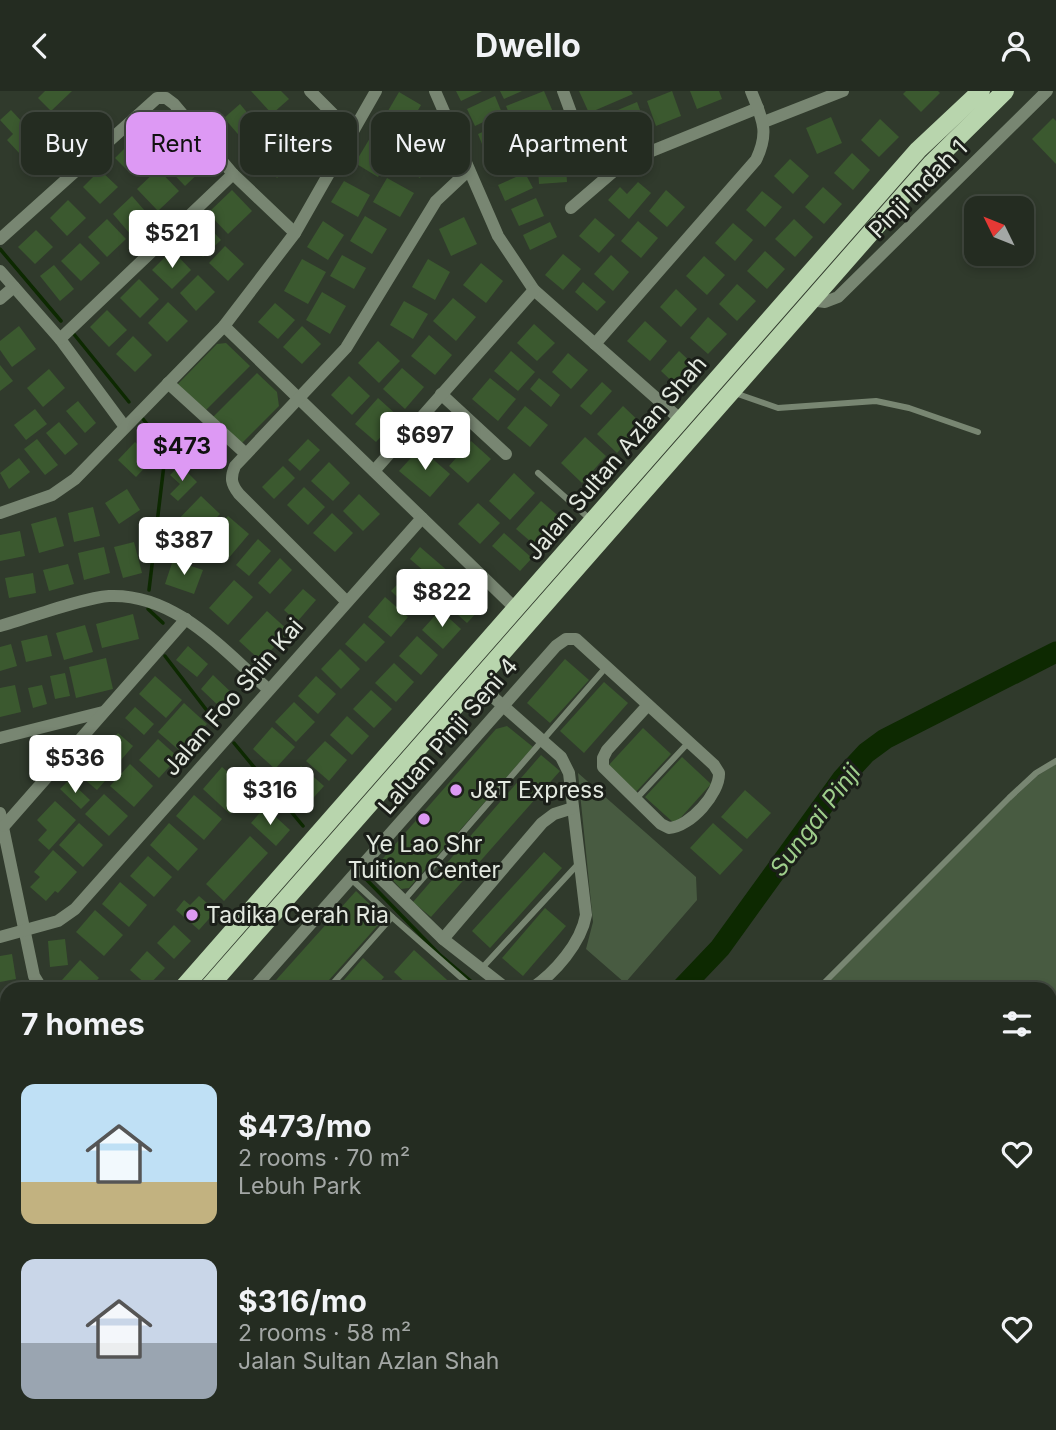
<!DOCTYPE html>
<meta charset="utf-8">
<style>
:root{--surface:#242c21;--page:#30382e;--text:#f1f3f6;--muted:#a3a7a5;--line:#41483f;--accent:#dd99f4}
body{margin:0;font-family:Inter,sans-serif;background:var(--page);color:var(--text);height:100vh;display:flex;flex-direction:column;font-size:26px;white-space:nowrap}
*{box-sizing:border-box;margin:0}
p{font-size:23px;color:var(--muted)}
.icon{flex:none;width:38px;height:38px;fill:none;stroke:currentColor;stroke-width:2;stroke-linecap:round;stroke-linejoin:round}
.map{position:relative;flex:1;overflow:hidden}
.panel{position:absolute;left:0px;top:891px;width:1057px;height:450px;display:flex;flex-direction:column;background:var(--surface);border-radius:21px 21px 0 0;box-shadow:0 4px 10px #0003,0 0 0 2px var(--line)}
.panel>*{flex:none}
.guide{position:absolute;left:21px;top:21px;width:700px;height:63px;display:flex;gap:14px}
.needle{width:46px;rotate:313deg}
.controls{position:absolute;left:964px;top:105px;display:grid;gap:14px}
.controls a{display:grid;place-items:center;width:70px;height:70px;border-radius:14px;background:var(--surface);box-shadow:0 4px 10px #0003,0 0 0 2px var(--line);font-size:35px}
.price{position:absolute;translate:-50% -60px;padding:0 16px;border-radius:7px;background:#fff;color:#222;font-size:23px;line-height:46px;filter:drop-shadow(0 2px 4px #0008)}
.price::after{content:'';position:absolute;left:50%;top:42px;width:21px;height:16px;margin-left:-10px;background:inherit;clip-path:polygon(0 0,100% 0,50% 100%)}
.price.active{background:var(--accent);color:#111}
ul{padding:0;list-style:none}
li{display:flex;align-items:center;gap:21px;height:175px;padding:0 21px}
li span{display:grid;place-items:center;flex:none;width:196px;height:140px;border-radius:14px;color:#555}
li>.icon{margin-inline-start:auto}
span .icon{width:84px;height:84px;fill:#fffc;stroke-width:1}
li b{font-size:30px}
h2{display:flex;justify-content:space-between;align-items:center;height:84px;padding:0 21px;font-size:30px}
.tag{padding:0 24px;border-radius:14px;background:var(--surface);box-shadow:0 4px 10px #0003,0 0 0 2px var(--line);font-size:24px;line-height:63px}
.tag.active{background:var(--accent);color:#111}
header{display:flex;justify-content:space-between;align-items:center;height:91px;padding:0 21px;background:var(--surface);font-size:32px;font-weight:700}
.map>svg:first-child{display:block}
</style>
<header><svg class="icon" aria-label="back" viewBox="0 0 24 24"><path d="M15 5l-7 7 7 7"/></svg>Dwello<svg class="icon" aria-label="person" viewBox="0 0 24 24"><circle cx="12" cy="8" r="4"/><path d="M4 21q1-7 8-7t8 7"/></svg></header>
<div class="map">
<svg width="1056" height="1339" viewBox="0 0 1056 1339">
<rect width="100%" height="100%" fill="#303a2c"/>
<g fill="#485b41">
<path d="M1056,673V1223H1050V898H822L1011,709L1037,685Z"/>
<path d="M578,682L696,786L697,809L625,892L586,858L593,831Z"/>
<path d="M1050,1263H1056V1339H1009L1008,1334H1050Z"/>
<path d="M401,1334H588V1339H398Z"/>
<path d="M596,1334H925L926,1339H596Z"/>
</g>
<g fill="none" stroke-linecap="round" stroke-linejoin="round">
<g stroke="#0d2901" stroke-width="3.5">
<path d="M0,158L61,230"/>
<path d="M73,242L129,311"/>
<path d="M143,328L166,357L149,499"/>
<path d="M148,518L163,532"/>
<path d="M165,565L218,634"/>
<path d="M234,652L303,735"/>
<path d="M363,785L439,863L480,898"/>
</g>
<g stroke="#0d2901" stroke-width="21">
<path d="M681,898L720,857L843,687L866,662L885,648L1056,561"/>
<path d="M332,1339L333,1334"/>
</g>
<path stroke="#757e72" stroke-width="32" d="M1050,1243L1056,1242"/>
<path stroke="#757e72" stroke-width="80" d="M972,1334L973,1339"/>
</g>
<g fill="#3b592f">
<path d="M45,0H72L51,20L38,7Z"/>
<path d="M251,0H281L289,8L272,23Z"/>
<path d="M456,0H482L461,10Z"/>
<path d="M500,0H522L504,8Z"/>
<path d="M544,0L556,28L518,44L506,15Z"/>
<path d="M579,0H631L633,3L589,22Z"/>
<path d="M672,0L681,25L656,35L647,10Z"/>
<path d="M690,0H719L722,8L697,18Z"/>
<path d="M906,0H938L940,2L921,21L903,3Z"/>
<path d="M399,1L421,14L403,45L381,32Z"/>
<path d="M495,5L502,22L475,35L467,18Z"/>
<path d="M637,11L648,40L605,57L594,29Z"/>
<path d="M240,13L259,36L243,49L224,27Z"/>
<path d="M11,19L52,63L35,79L7,49L13,43L0,29Z"/>
<path d="M296,21L316,42L301,57L280,35Z"/>
<path d="M160,25L176,43L160,57L144,38Z"/>
<path d="M831,26L842,52L817,63L806,37Z"/>
<path d="M1053,27L1056,30V73L1032,48Z"/>
<path d="M880,28L899,46L879,66L861,49Z"/>
<path d="M505,31L511,45L484,58L478,43Z"/>
<path d="M554,37L563,56L526,72L518,53Z"/>
<path d="M370,47L393,61L378,86L355,72Z"/>
<path d="M410,48L434,62L420,87L396,73Z"/>
<path d="M272,49L293,73L277,87L256,63Z"/>
<path d="M132,50L148,67L131,83L115,67Z"/>
<path d="M185,51L207,74L185,95L163,72Z"/>
<path d="M513,55L521,72L496,84L488,68Z"/>
<path d="M852,62L870,79L853,99L834,82Z"/>
<path d="M790,68L809,85L793,103L774,85Z"/>
<path d="M566,76L567,91L539,93L538,78Z"/>
<path d="M158,78L179,100L158,120L137,98Z"/>
<path d="M100,79L118,96L100,113L83,96Z"/>
<path d="M525,82L533,97L505,110L498,94Z"/>
<path d="M387,87L414,102L400,126L373,111Z"/>
<path d="M344,90L370,104L358,126L331,111Z"/>
<path d="M638,91L651,102L629,128L608,109L620,96L627,103Z"/>
<path d="M823,96L842,113L824,133L805,116Z"/>
<path d="M232,99L252,120L228,143L208,122Z"/>
<path d="M666,99L685,116L667,136L649,120Z"/>
<path d="M762,100L782,116L765,136L746,119Z"/>
<path d="M132,105L151,127L131,144L113,123Z"/>
<path d="M536,107L544,125L519,135L511,118Z"/>
<path d="M68,109L86,127L67,145L50,127Z"/>
<path d="M365,125L387,138L372,163L350,150Z"/>
<path d="M464,126L477,153L451,165L439,138Z"/>
<path d="M595,127L615,144L599,162L579,145Z"/>
<path d="M107,128L126,148L107,166L88,146Z"/>
<path d="M794,128L813,146L795,166L775,148Z"/>
<path d="M202,129L221,149L203,166L184,147Z"/>
<path d="M323,130L344,144L328,169L307,156Z"/>
<path d="M638,130L658,147L641,167L621,150Z"/>
<path d="M550,131L557,146L530,159L523,144Z"/>
<path d="M733,132L753,149L735,170L715,152Z"/>
<path d="M36,139L53,156L35,173L18,156Z"/>
<path d="M80,152L100,172L81,190L61,170Z"/>
<path d="M225,155L244,173L228,190L209,172Z"/>
<path d="M172,159L191,179L172,198L152,179Z"/>
<path d="M765,160L785,178L767,198L747,180Z"/>
<path d="M563,163L581,178L563,199L545,184Z"/>
<path d="M342,164L366,177L354,198L330,185Z"/>
<path d="M611,164L629,181L613,200L594,183Z"/>
<path d="M704,165L725,184L707,204L686,185Z"/>
<path d="M302,168L326,181L308,213L284,200Z"/>
<path d="M428,168L450,181L435,209L412,196Z"/>
<path d="M481,172L503,190L486,212L463,194Z"/>
<path d="M54,174L74,198L60,210L40,185Z"/>
<path d="M198,184L215,201L196,220L180,202Z"/>
<path d="M139,188L159,208L140,227L120,207Z"/>
<path d="M583,191L606,211L597,220L575,201Z"/>
<path d="M737,193L756,210L737,230L719,213Z"/>
<path d="M676,198L697,218L681,236L660,216Z"/>
<path d="M322,201L346,215L330,243L306,229Z"/>
<path d="M453,207L476,226L456,250L433,230Z"/>
<path d="M404,210L428,223L413,248L390,234Z"/>
<path d="M168,211L188,230L167,251L148,232Z"/>
<path d="M275,212L295,229L278,248L258,231Z"/>
<path d="M107,219L127,239L109,256L90,236Z"/>
<path d="M708,226L727,243L708,263L690,247Z"/>
<path d="M645,230L667,250L650,270L627,250Z"/>
<path d="M534,233L555,252L537,270L517,252Z"/>
<path d="M19,235L36,258L12,276L0,259V250Z"/>
<path d="M302,235L321,253L302,273L283,256Z"/>
<path d="M429,244L452,264L435,284L411,265Z"/>
<path d="M133,245L152,264L135,281L116,263Z"/>
<path d="M378,250L400,270L379,292L358,272Z"/>
<path d="M226,252L250,275L203,322L176,295L217,253Z"/>
<path d="M511,260L535,281L518,300L494,280Z"/>
<path d="M679,260L697,277L679,297L661,280Z"/>
<path d="M568,262L588,279L571,298L552,281Z"/>
<path d="M0,274L13,290L0,300Z"/>
<path d="M402,277L424,296L405,318L383,298Z"/>
<path d="M49,278L65,297L43,316L27,297Z"/>
<path d="M257,282L277,301L279,315L240,354L211,328Z"/>
<path d="M349,285L370,305L352,324L331,304Z"/>
<path d="M490,287L516,308L498,330L472,308Z"/>
<path d="M539,287L560,304L551,316L530,298Z"/>
<path d="M602,291L612,300L591,324L580,315Z"/>
<path d="M378,307L399,326L376,351L355,333Z"/>
<path d="M78,310L96,332L85,342L66,320Z"/>
<path d="M525,315L548,334L530,356L507,337Z"/>
<path d="M623,315L643,334L617,362L597,343Z"/>
<path d="M35,318L47,333L26,349L14,334Z"/>
<path d="M449,325L461,337L436,365L423,353Z"/>
<path d="M59,331L78,353L65,364L46,342Z"/>
<path d="M585,346L606,365L582,392L561,372Z"/>
<path d="M37,348L58,374L45,384L24,358Z"/>
<path d="M308,348L320,359L300,380L288,369Z"/>
<path d="M471,350L491,368L468,392L449,375Z"/>
<path d="M135,351L153,368L136,386L118,369Z"/>
<path d="M420,357L450,383L430,406L399,380Z"/>
<path d="M19,367L30,381L9,398L0,382Z"/>
<path d="M329,371L350,392L333,410L311,390Z"/>
<path d="M180,374L197,391L178,410L170,403L180,393L170,384Z"/>
<path d="M283,375L295,387L274,408L262,396Z"/>
<path d="M514,382L535,402L510,429L489,410Z"/>
<path d="M304,396L325,416L308,434L287,414Z"/>
<path d="M127,398L140,419L119,433L105,412Z"/>
<path d="M359,403L380,423L363,440L343,420Z"/>
<path d="M201,405L220,423L189,455L170,437Z"/>
<path d="M541,410L562,428L537,456L516,438Z"/>
<path d="M478,412L500,432L480,453L458,433Z"/>
<path d="M93,416L100,445L74,451L68,422Z"/>
<path d="M332,422L353,442L335,461L313,442Z"/>
<path d="M228,425L249,443L227,469L205,451Z"/>
<path d="M56,426L64,455L39,462L31,433Z"/>
<path d="M20,440L25,465L0,470V444Z"/>
<path d="M504,442L532,467L520,480L492,455Z"/>
<path d="M258,448L271,460L249,485L236,474Z"/>
<path d="M134,451L142,482L123,487L114,456Z"/>
<path d="M104,456L110,482L84,489L78,462Z"/>
<path d="M420,456L449,481L439,493L410,468Z"/>
<path d="M280,467L292,479L270,503L258,492Z"/>
<path d="M173,469L203,479L194,503L165,493Z"/>
<path d="M68,473L74,493L49,500L43,479Z"/>
<path d="M410,480L433,501L414,522L391,500Z"/>
<path d="M33,482L36,502L9,507L5,487Z"/>
<path d="M234,489L253,506L228,534L209,517Z"/>
<path d="M452,493L480,518L467,532L439,507Z"/>
<path d="M303,498L316,509L297,531L284,519Z"/>
<path d="M385,506L408,526L391,546L368,526Z"/>
<path d="M440,519L461,538L443,558L422,539Z"/>
<path d="M267,520L289,540L261,570L239,550Z"/>
<path d="M133,523L139,548L102,557L96,533Z"/>
<path d="M364,532L385,551L366,571L345,553Z"/>
<path d="M85,534L93,561L64,569L56,542Z"/>
<path d="M47,544L52,565L26,571L21,550Z"/>
<path d="M417,545L438,564L421,584L399,565Z"/>
<path d="M11,553L17,575L0,580V556Z"/>
<path d="M188,555L208,573L197,586L176,569Z"/>
<path d="M340,558L360,578L341,598L321,578Z"/>
<path d="M106,567L113,598L76,607L69,576Z"/>
<path d="M565,568L589,589L550,632L527,612Z"/>
<path d="M394,572L414,591L396,611L375,592Z"/>
<path d="M65,582L70,605L55,608L50,585Z"/>
<path d="M213,584L234,604L222,618L201,598Z"/>
<path d="M155,585L182,609L166,627L139,603Z"/>
<path d="M316,585L336,603L318,623L298,605Z"/>
<path d="M604,591L628,612L584,662L560,640Z"/>
<path d="M15,594L21,621L0,626V597Z"/>
<path d="M42,594L47,613L33,617L28,597Z"/>
<path d="M371,599L392,618L374,637L353,618Z"/>
<path d="M294,611L315,631L296,651L275,631Z"/>
<path d="M184,612L207,633L181,661L158,641Z"/>
<path d="M135,616L154,633L144,644L125,627Z"/>
<path d="M347,625L369,645L352,664L330,644Z"/>
<path d="M507,635L533,656L409,797L401,798L378,773L496,638Z"/>
<path d="M272,636L295,656L275,678L253,658Z"/>
<path d="M643,637L671,663L635,702L607,676Z"/>
<path d="M118,642L133,655L115,676L100,662Z"/>
<path d="M158,648L178,666L159,687L139,669Z"/>
<path d="M325,650L347,669L329,690L306,670Z"/>
<path d="M541,664L560,680L431,826L413,811Z"/>
<path d="M682,666L711,693L675,733L645,706Z"/>
<path d="M86,673L105,690L97,699L77,682Z"/>
<path d="M130,673L153,695L134,716L110,695Z"/>
<path d="M301,675L324,695L305,716L283,696Z"/>
<path d="M222,676L250,701L230,723L203,698Z"/>
<path d="M69,689L90,709L81,718L60,698Z"/>
<path d="M745,699L771,722L747,748L721,726Z"/>
<path d="M104,703L128,725L109,745L85,723Z"/>
<path d="M194,704L222,728L204,749L176,725Z"/>
<path d="M55,710L76,729L49,759L38,749L47,739L37,729Z"/>
<path d="M265,716L290,739L276,755L251,732Z"/>
<path d="M79,732L103,754L83,776L59,754Z"/>
<path d="M169,732L198,758L178,780L150,754Z"/>
<path d="M713,732L743,759L720,784L690,757Z"/>
<path d="M250,745L268,762L224,810L206,793Z"/>
<path d="M53,759L77,781L58,802L55,800L46,810L30,796L40,786L34,781Z"/>
<path d="M544,761L562,777L490,857L472,840Z"/>
<path d="M148,765L172,786L154,806L130,785Z"/>
<path d="M120,791L147,814L129,836L102,813Z"/>
<path d="M356,800L379,822V833L321,898H268Z"/>
<path d="M199,805L216,820L199,839L176,819L184,809L190,814Z"/>
<path d="M545,817L566,835L523,885L502,867Z"/>
<path d="M95,819L123,844L104,865L76,841Z"/>
<path d="M174,834L191,850L174,868L157,852Z"/>
<path d="M65,848L68,874L50,876L48,850Z"/>
<path d="M414,859L457,898H412L394,881Z"/>
<path d="M147,860L165,877L148,895L130,879Z"/>
<path d="M12,863L16,888L0,891V865Z"/>
<path d="M363,867L384,886L374,898H336Z"/>
<path d="M80,869L99,887L89,898H72L62,889Z"/>
<path d="M7,902V928L0,922V910Z"/>
<path d="M7,947V980L0,974V956Z"/>
<path d="M7,1030V1067L0,1061V1038Z"/>
<path d="M14,1334H53V1339H15Z"/>
<rect x="100" y="1334" width="30" height="5"/>
</g>
<g fill="none" stroke-linecap="round" stroke-linejoin="round">
<g stroke="#788672" stroke-width="6">
<path d="M732,301L778,317L876,310L909,317L978,341"/>
<path d="M538,382L592,430"/>
<path d="M635,709L689,651"/>
<path d="M351,788L392,826"/>
<path d="M404,809L607,575"/>
<path d="M482,877L579,772"/>
<path d="M328,898L392,826L474,898"/>
<path d="M818,898L1009,707L1036,682L1056,670"/>
<path d="M593,1334V1339"/>
<path d="M395,1339L397,1334"/>
</g>
<g stroke="#788672" stroke-width="12">
<path d="M310,0L352,42"/>
<path d="M435,0L498,145L534,199L681,329"/>
<path d="M563,0L584,57"/>
<path d="M764,31L843,0"/>
<path d="M571,117L614,80L642,64L758,17"/>
<path d="M0,148L157,7H166L174,13L233,83L295,142"/>
<path d="M0,180L60,248L125,336"/>
<path d="M0,208L14,196"/>
<path d="M811,209L825,211L838,206L1047,0"/>
<path d="M224,235L516,518"/>
<path d="M60,248L233,83"/>
<path d="M595,253L756,69C770,40 762,28 751,0"/>
<path d="M168,292L246,363"/>
<path d="M441,303L506,363"/>
<path d="M374,380L534,199"/>
<path d="M0,422L52,404L75,388L224,235L295,142L376,0"/>
<path d="M346,510L239,403C231,393 230,387 235,375L346,257L436,110L469,79"/>
<path d="M0,535C29,527 82,507 109,505C175,502 222,558 268,598"/>
<path d="M476,591L561,666L569,682L586,824C581,852 555,882 531,898"/>
<path d="M0,647L103,621"/>
<path d="M0,722L34,885L42,898"/>
<path d="M4,735L186,528"/>
<path d="M365,772L443,848L507,898"/>
<path d="M0,846L58,830L75,818L422,427"/>
<path d="M443,848L542,732L554,723L573,717"/>
<path d="M253,898L556,555L566,548H576L714,674L719,682C720,702 690,736 669,737L661,733L603,676V667L607,659L648,614"/>
<path d="M0,999L7,1004"/>
<path d="M0,1181L7,1188"/>
<path d="M78,1334L79,1339"/>
<path d="M195,1334L198,1339"/>
</g>
<g stroke="#b8d5ad" stroke-width="18">
<path d="M182,898L918,59L981,0"/>
<path d="M207,898L931,73L1005,0"/>
<path d="M0,1103L7,1096"/>
<path d="M0,1131L7,1124"/>
</g>
</g>
<g fill="#dd99f4" stroke="#1b1f19" stroke-width="2.5">
<circle cx="456" cy="699" r="7"/>
<circle cx="424" cy="728" r="7"/>
<circle cx="192" cy="824" r="7"/>
</g>
<g text-anchor="middle" dominant-baseline="central" stroke-width="6" stroke-linejoin="round" paint-order="stroke">
<g font-size="23" fill="#e3e9e0" stroke="#1b1f19">
<text transform="translate(918 98) rotate(-45)">Pinji Indah 1</text>
<text transform="translate(616 367) rotate(-49)">Jalan Sultan Azlan Shah</text>
<text transform="translate(233 606) rotate(-49)">Jalan Foo Shin Kai</text>
<text transform="translate(448 645) rotate(-49)">Laluan Pinji Seni 4</text>
</g>
<g font-size="23" fill="#e3e9e0" stroke="#1b1f19" text-anchor="start">
<text x="470" y="699">J&amp;T Express</text>
<text x="424" y="753" text-anchor="middle">Ye Lao Shr<tspan x="424" dy="26">Tuition Center</tspan></text>
<text x="206" y="824">Tadika Cerah Ria</text>
</g>
<g font-size="24" font-style="italic" fill="#9ece8b" stroke="#1b1f19">
<text transform="translate(815 729) rotate(-53)">Sungai Pinji</text>
</g>
</g>
</svg>
<div class="controls">
<a><svg class="needle" viewBox="-14 -14 28 28"><path d="M0-13l5 13h-10z" fill="#e53935"/><path d="M0 13l5-13h-10z" fill="#a3a7a5"/></svg></a>
</div>
<b class="price" style="left:172px;top:179px">$521</b>
<b class="price" style="left:425px;top:381px">$697</b>
<b class="price active" style="left:182px;top:392px">$473</b>
<b class="price" style="left:184px;top:486px">$387</b>
<b class="price" style="left:442px;top:538px">$822</b>
<b class="price" style="left:75px;top:704px">$536</b>
<b class="price" style="left:270px;top:736px">$316</b>
<div class="guide">
<a class="tag">Buy</a>
<a class="tag active">Rent</a>
<a class="tag">Filters</a>
<a class="tag">New</a>
<a class="tag">Apartment</a>
</div>
<section class="panel">
<h2>7 homes<svg class="icon" aria-label="filters" viewBox="0 0 24 24"><path d="M4 7h16M4 17h16"/><circle cx="9" cy="7" r="2"/><circle cx="15" cy="17" r="2"/></svg></h2>
<ul>
<li><span style="background:linear-gradient(#bfe0f5 70%,#c2b280 0)"><svg class="icon" aria-label="home" viewBox="0 0 24 24"><path d="M3 11l9-7 9 7M6 9v11h12V9"/></svg></span><div><b>$473/mo</b><p>2 rooms · 70 m²</p><p>Lebuh Park</p></div><svg class="icon" aria-label="heart" viewBox="0 0 24 24"><path d="M12 20l-8-8c-3-5 5-10 8-4 3-6 11-1 8 4z"/></svg></li>
<li><span style="background:linear-gradient(#c9d6e8 60%,#9aa5b1 0)"><svg class="icon" aria-label="home" viewBox="0 0 24 24"><path d="M3 11l9-7 9 7M6 9v11h12V9"/></svg></span><div><b>$316/mo</b><p>2 rooms · 58 m²</p><p>Jalan Sultan Azlan Shah</p></div><svg class="icon" aria-label="heart" viewBox="0 0 24 24"><path d="M12 20l-8-8c-3-5 5-10 8-4 3-6 11-1 8 4z"/></svg></li>
</ul>
</section>
</div>
